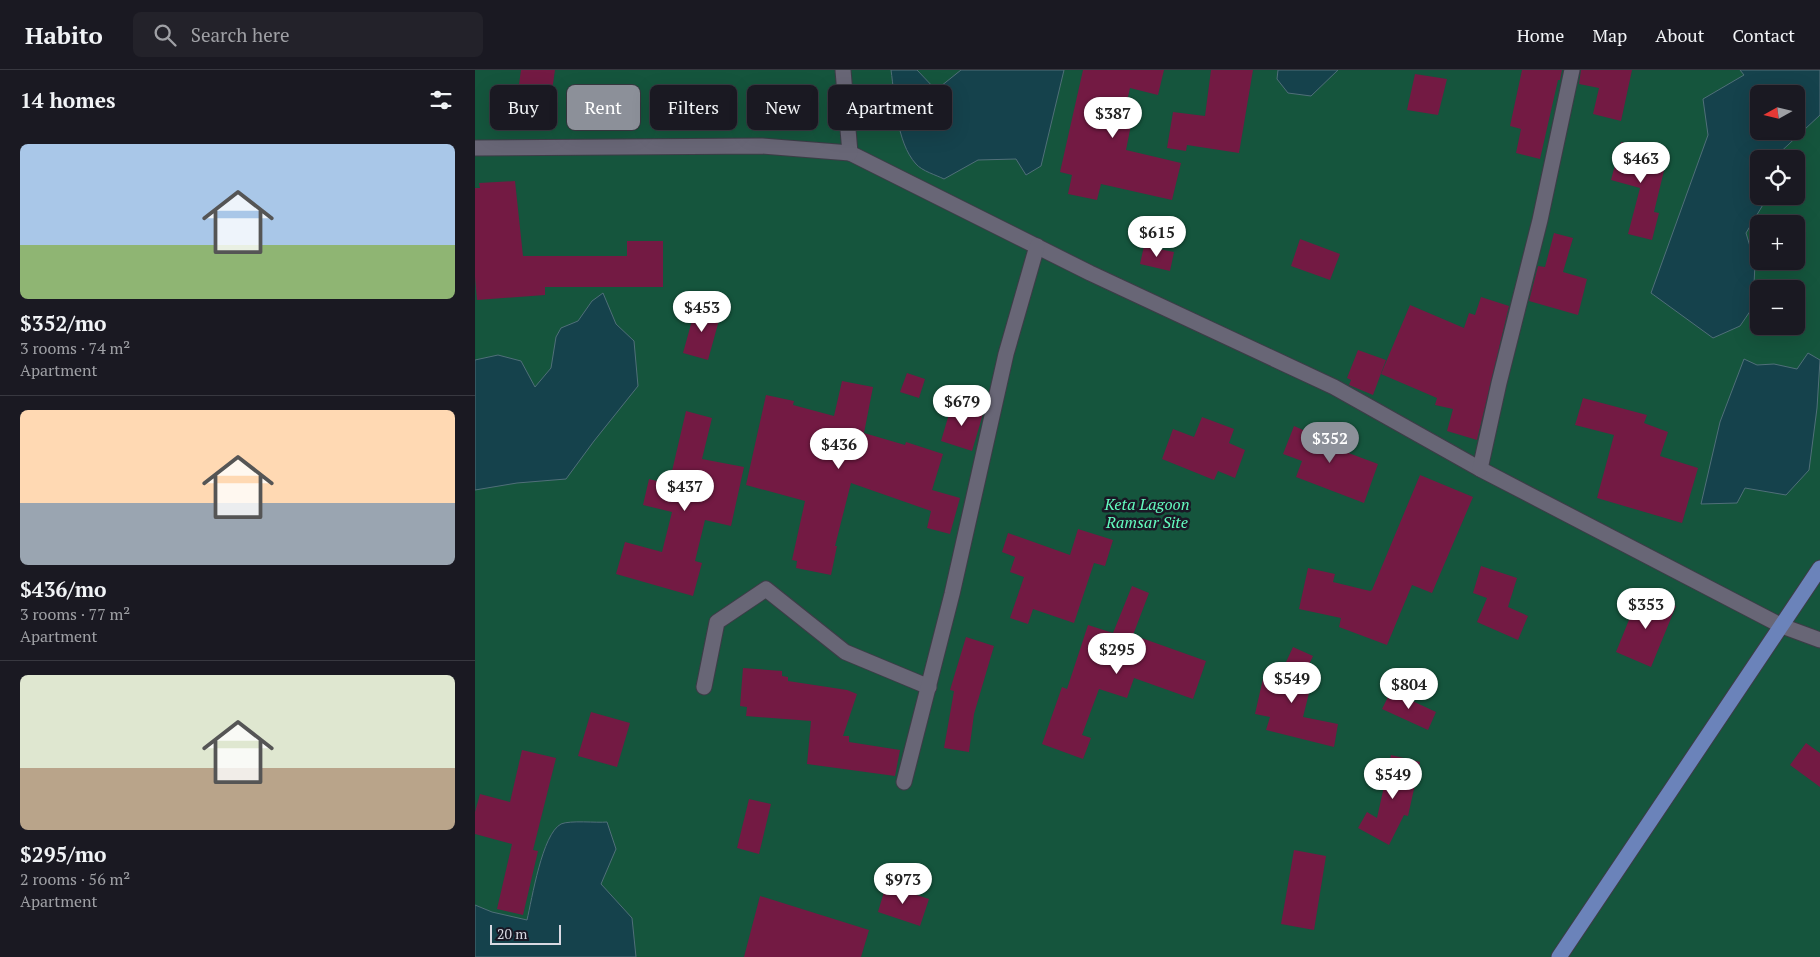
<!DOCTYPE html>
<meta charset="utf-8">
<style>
:root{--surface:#1a1922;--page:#23222a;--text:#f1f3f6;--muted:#9fa0a5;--line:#383840;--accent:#8c9099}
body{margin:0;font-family:"PT Serif",serif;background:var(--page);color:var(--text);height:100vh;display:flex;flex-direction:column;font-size:19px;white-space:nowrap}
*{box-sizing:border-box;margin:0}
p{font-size:16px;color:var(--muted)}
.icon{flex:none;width:28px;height:28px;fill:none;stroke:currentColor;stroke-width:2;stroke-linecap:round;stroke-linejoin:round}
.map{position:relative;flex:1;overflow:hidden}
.drawer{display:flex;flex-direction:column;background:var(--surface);width:475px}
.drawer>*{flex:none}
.banner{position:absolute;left:15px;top:15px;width:475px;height:45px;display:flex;gap:10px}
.needle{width:32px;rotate:262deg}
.tools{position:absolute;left:1275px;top:15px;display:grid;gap:10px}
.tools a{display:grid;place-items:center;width:55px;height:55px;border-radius:8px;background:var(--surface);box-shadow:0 5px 20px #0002,0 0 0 1px var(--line);font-size:25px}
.scale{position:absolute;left:15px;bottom:12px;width:71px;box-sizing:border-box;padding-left:5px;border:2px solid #d9d9e2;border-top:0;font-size:14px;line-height:18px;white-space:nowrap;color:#d9d9e2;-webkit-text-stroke:4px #1a1825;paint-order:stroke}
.price{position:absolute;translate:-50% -42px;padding:0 11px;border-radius:18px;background:#fff;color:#222;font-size:16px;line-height:32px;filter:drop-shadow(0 1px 2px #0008)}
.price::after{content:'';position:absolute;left:50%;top:30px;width:15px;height:11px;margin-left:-8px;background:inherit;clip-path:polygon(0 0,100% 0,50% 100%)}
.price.active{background:var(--accent);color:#fff}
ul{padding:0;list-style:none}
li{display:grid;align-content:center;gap:10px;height:265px;padding:0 20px}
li+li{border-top:1px solid var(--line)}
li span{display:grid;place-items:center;height:155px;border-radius:8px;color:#555}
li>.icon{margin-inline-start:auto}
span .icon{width:90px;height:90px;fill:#fffc;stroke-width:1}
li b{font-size:21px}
h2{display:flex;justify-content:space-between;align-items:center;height:60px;padding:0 20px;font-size:21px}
.pill{padding:0 18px;border-radius:8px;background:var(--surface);box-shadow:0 5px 20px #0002,0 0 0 1px var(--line);font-size:18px;line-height:45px}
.pill.active{background:var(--accent);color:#fff}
header{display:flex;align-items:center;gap:30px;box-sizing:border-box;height:70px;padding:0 25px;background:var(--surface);border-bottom:1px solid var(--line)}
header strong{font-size:24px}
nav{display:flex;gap:28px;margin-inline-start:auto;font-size:18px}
.search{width:350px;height:45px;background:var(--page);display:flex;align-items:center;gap:12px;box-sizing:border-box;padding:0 18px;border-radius:8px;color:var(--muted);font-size:19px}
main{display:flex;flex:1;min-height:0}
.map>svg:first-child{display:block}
</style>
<header>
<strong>Habito</strong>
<div class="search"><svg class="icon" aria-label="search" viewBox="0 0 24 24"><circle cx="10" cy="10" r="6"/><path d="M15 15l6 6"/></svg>Search here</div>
<nav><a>Home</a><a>Map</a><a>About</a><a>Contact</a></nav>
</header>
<main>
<section class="drawer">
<h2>14 homes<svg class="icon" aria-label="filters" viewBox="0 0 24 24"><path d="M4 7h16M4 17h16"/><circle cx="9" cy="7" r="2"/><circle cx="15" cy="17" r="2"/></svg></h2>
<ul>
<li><span style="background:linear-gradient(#a9c7e8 65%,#8fb573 0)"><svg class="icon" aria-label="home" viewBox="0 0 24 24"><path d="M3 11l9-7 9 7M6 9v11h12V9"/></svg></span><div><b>$352/mo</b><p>3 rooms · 74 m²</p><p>Apartment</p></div></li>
<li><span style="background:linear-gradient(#ffd9b3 60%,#9aa5b1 0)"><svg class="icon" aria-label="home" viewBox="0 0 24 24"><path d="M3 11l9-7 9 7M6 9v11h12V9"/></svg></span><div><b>$436/mo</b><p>3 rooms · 77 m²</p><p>Apartment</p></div></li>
<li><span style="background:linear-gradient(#dfe7d0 60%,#b9a48a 0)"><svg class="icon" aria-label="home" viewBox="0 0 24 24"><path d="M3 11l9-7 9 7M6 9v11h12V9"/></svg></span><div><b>$295/mo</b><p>2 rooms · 56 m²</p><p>Apartment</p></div></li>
</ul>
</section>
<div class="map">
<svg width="1345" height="887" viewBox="0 0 1345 887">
<rect width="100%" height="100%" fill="#23212e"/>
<path fill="#15553d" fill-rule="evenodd" d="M0,0H1345V887H0ZM1284,24H1321V61H1284ZM1284,89H1321V126H1284ZM1284,154H1321V191H1284ZM1284,219H1321V256H1284Z"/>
<g fill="#15424c" stroke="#506f79" fill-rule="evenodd">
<path d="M416,0H442L461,20L486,0H589L566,96L551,105L541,89L503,90L469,109C461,105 447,101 441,94C421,72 420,28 416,0Z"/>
<path d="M803,0H863L836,26L813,23L802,9Z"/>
<path d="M1265,0H1345V45L1298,89H1284V126H1290L1289,133L1271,163L1280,193L1278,237L1265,256L1238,268L1176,223L1233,65L1228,29L1269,5ZM1284,24H1321V61H1284Z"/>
<path d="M128,223L141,254L159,271L163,316L119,371L91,409L42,413L0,420V290L23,285L46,291L60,317L76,298L81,267L86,258L103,251L117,231Z"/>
<path d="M1333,283L1345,290L1342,338L1334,400L1311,425L1270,418L1262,433L1226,434L1245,352L1269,289L1282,295L1299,294L1322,299Z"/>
<path d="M132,752L141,779L126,814L157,848L161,887H0V835L17,842L52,850C57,829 67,764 86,754C95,750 122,753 132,752Z"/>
</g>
<g fill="#731a43">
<path d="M46,0H80L72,55L54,52L56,38L41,36Z"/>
<path d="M608,0H689L683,25L655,18L647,53L656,55L651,80L706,93L697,130L626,114L622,130L593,124L597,105L585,102Z"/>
<path d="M736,0H778L764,83L712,75L711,81L692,78L698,42L730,46Z"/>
<path d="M1047,0H1087L1085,10H1083L1065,89L1041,83L1046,59L1035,56Z"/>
<path d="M1106,0H1157L1146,51L1118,44L1124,18L1104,14Z"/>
<path d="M940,4L972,9L963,45L932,40Z"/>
<path d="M1146,72L1193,84L1179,142L1184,143L1177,170L1153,164L1165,118L1136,110Z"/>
<path d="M40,111L48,186H152V171H188V217H70V225L2,230L0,207V118H5L4,113Z"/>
<path d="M1079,163L1098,168L1088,202L1112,209L1103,245L1054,231L1063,196L1070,197Z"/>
<path d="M825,169L865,184L855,210L816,196Z"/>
<path d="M669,176L699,182L695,201L665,194Z"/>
<path d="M1006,227L1034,236L1002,370L972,361L978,339L960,335L962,328L906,304L935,235L989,258L994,243L1000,245Z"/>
<path d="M221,236L246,243L233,290L208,283Z"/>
<path d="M883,280L911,290L898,325L874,315L876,310L872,308Z"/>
<path d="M432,303L450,309L444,328L425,322Z"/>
<path d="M367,311L398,317L389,363L430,375L431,372L468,384L457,420L485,428L475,464L452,458L456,441L376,413L360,476H362L356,505L321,498L322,491L317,490L330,431L271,415L291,325L319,331L318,335L359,346Z"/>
<path d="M1108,328L1172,345L1169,353L1193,362L1185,386L1223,398L1207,453L1122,428L1139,365L1100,355Z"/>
<path d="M477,334L508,344L497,381L466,371Z"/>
<path d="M211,341L237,348L227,389L269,397L256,456L230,450L220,491L227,493L218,526L141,504L150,472L187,482L197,442L168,435L174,409L194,414Z"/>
<path d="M727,347L759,359L754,373L770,380L760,408L743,401L739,410L687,389L698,359L719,367Z"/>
<path d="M819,356L837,364L840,356L857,363L852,375L903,394L889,433L821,407L827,391L808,384Z"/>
<path d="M945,405L998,427L957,523L937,515L912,575L864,557L866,548L824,539L833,498L860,504L858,512L895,521L897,520Z"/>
<path d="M603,459L638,470L630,496L619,493L599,553L558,539L553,554L535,548L549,507L535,502L540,487L527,482L533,463L595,485Z"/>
<path d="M1006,496L1042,508L1033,537L1053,546L1043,570L1002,552L1012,528L998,523Z"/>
<path d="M657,516L674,523L658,565L731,591L718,629L659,608L652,628L624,619L607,665L616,668L608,689L567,674L587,617L592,619L613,555L638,563Z"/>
<path d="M1164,525L1174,529L1175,525L1201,536L1176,597L1141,582Z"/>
<path d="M491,567L519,576L499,644L494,682L469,678L479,621L475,620Z"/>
<path d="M818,577L838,586L822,620L834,623L828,647L863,654L859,677L791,660L795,647L780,644L789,604L798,606L799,603L805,605Z"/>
<path d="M268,598L307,601V606L313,607V611L372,620L382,624L368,666H374V672L425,680L420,706L332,694L336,651L271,646L272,637L265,636Z"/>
<path d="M916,621L961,642L953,660L907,639Z"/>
<path d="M116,642L155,653L142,697L103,686Z"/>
<path d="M1331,673L1345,683V717L1315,695Z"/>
<path d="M47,680L81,688L58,780L63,781L48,845L22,839L37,774L0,764V742L5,724L35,732Z"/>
<path d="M916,685L945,692L933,746L929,745L914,775L883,758L892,742L902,748Z"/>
<path d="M274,729L296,734L284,784L262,778Z"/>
<path d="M819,780L851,786L839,860L806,854Z"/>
<path d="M411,815L454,829L445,856L403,842Z"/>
<path d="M285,826L394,860L386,887H269Z"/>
</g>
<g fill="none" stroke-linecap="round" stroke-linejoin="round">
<g stroke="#3d3c47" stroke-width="17">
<g id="minor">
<path d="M368,0L375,83L615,203L859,317L1005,399L1307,556L1345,570"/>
<path d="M0,78L287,76L375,83"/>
<path d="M1005,399L1024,313L1065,150L1097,0"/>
<path d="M229,617L242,552L291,519L370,582L454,617"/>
<path d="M429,712L477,524L531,284L562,176"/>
</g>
</g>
<g stroke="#3d3c47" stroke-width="17">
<path id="major" d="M1084,887L1345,498"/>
</g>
<use href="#minor" stroke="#686676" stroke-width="15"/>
<use href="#major" stroke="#6b83ba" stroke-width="15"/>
</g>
<g text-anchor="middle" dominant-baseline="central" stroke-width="5" stroke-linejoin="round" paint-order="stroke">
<g font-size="16" font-style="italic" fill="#63fcbf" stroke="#1a1825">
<text x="672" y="434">Keta Lagoon<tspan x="672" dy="18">Ramsar Site</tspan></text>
</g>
</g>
</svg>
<div class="tools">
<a><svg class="needle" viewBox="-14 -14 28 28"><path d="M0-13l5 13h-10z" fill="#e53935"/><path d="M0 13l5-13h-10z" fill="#9fa0a5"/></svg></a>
<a><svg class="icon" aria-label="locate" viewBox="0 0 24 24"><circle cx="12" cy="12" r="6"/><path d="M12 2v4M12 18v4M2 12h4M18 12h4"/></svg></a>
<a>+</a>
<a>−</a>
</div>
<div class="scale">20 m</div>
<b class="price" style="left:638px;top:69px">$387</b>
<b class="price" style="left:1166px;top:114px">$463</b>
<b class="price" style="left:682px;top:188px">$615</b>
<b class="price" style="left:227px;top:263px">$453</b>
<b class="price" style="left:487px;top:357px">$679</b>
<b class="price active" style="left:855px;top:394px">$352</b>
<b class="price" style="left:364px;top:400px">$436</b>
<b class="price" style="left:210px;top:442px">$437</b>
<b class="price" style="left:1171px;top:560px">$353</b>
<b class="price" style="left:642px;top:605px">$295</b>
<b class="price" style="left:817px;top:634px">$549</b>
<b class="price" style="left:934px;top:640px">$804</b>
<b class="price" style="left:918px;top:730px">$549</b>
<b class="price" style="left:428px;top:835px">$973</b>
<div class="banner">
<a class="pill">Buy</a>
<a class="pill active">Rent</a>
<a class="pill">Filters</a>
<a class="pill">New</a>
<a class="pill">Apartment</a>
</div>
</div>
</main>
